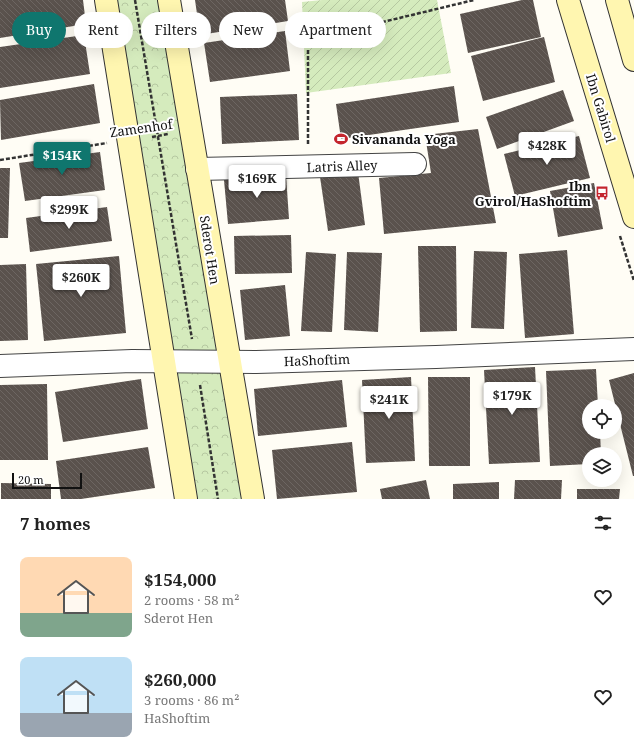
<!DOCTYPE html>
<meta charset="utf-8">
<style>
:root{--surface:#fff;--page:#f6f6f6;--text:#222;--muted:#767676;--accent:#0f766e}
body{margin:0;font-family:"Noto Serif",serif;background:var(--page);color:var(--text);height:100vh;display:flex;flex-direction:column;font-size:15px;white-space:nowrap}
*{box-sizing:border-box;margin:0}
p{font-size:13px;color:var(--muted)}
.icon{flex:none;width:22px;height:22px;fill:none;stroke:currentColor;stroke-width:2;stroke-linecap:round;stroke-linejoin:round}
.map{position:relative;height:499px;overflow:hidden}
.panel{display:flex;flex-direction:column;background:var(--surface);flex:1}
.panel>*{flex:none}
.top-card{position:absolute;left:12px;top:12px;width:400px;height:36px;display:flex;gap:8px}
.fabs{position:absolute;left:582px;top:399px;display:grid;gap:8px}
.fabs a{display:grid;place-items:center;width:40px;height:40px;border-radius:50%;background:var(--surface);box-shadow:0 4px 16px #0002;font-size:20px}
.scale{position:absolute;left:12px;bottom:10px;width:70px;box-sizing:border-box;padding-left:4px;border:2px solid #111;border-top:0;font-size:11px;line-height:14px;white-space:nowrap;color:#111;-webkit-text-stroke:3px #fff;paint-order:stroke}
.price{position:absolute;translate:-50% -34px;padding:0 9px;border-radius:4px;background:#fff;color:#222;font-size:13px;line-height:26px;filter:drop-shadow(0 1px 2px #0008)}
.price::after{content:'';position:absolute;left:50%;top:24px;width:12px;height:9px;margin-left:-6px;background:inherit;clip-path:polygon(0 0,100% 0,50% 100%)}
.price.selected{background:var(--accent);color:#fff}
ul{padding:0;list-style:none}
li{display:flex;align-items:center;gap:12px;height:100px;padding:0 20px}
li span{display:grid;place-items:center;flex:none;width:112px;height:80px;border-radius:8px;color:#555}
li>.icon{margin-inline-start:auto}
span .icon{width:48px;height:48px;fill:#fffc;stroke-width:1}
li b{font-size:17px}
h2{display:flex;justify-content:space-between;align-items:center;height:48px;padding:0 20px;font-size:17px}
.pill{padding:0 14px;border-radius:18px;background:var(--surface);box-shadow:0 4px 16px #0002;font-size:14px;line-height:36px}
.pill.selected{background:var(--accent);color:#fff}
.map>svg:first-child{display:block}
</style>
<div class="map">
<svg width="634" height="499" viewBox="0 0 634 499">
<defs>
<pattern id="park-crowns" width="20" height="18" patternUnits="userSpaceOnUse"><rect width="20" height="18" fill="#d5ebbd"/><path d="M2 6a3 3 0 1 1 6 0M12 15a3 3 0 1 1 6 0" fill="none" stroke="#b6c8a1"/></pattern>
<pattern id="garden-furrows" width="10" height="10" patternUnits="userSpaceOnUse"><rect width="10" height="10" fill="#d5ebbd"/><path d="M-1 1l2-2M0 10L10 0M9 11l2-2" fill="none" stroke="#b6c8a1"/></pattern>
<pattern id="building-back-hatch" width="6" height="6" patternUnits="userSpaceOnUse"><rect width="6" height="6" fill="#5a524d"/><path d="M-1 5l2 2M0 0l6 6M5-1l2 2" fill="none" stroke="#6d6662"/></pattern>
</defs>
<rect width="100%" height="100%" fill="#fffdf5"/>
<path fill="url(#park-crowns)" d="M115,0H162L246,499H194Z"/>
<path fill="url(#garden-furrows)" d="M322,0H437L451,73L306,93L302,2Z"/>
<g fill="url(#building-back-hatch)">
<path d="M0,0H83L86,24L0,38Z"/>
<path d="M195,0H285L288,21L200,35Z"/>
<path d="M522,0H533L541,37L468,53L460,14Z"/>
<path d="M285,31L290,71L210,82L204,43Z"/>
<path d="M84,35L90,74L0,88V47Z"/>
<path d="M544,37L555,82L483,101L471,56Z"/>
<path d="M94,84L100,123L1,140L0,100Z"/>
<path d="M454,86L459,122L341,139L336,104Z"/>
<path d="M563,90L574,121L497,149L486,117Z"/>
<path d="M297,94L299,140L222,144L220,97Z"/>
<path d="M478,129L496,223L384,234L379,178L431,173L425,135Z"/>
<path d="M579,136L590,178L515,196L504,154Z"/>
<path d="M100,152L105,190L25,201L19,163Z"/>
<path d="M0,168H10L8,238H0Z"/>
<path d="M358,172L365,225L328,231L320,177Z"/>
<path d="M286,175L289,219L228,224L224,180Z"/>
<path d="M594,183L603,229L558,237L550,191Z"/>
<path d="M107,207L112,241L30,252L26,218Z"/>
<path d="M291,235L292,273L235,274L234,236Z"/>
<path d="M418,246H456L457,331L420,332Z"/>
<path d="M567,250L574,334L525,338L519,254Z"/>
<path d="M474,251L507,252L504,329L471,328Z"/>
<path d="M306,252L336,254L332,332L301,331Z"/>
<path d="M347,252L382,253L378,332L344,330Z"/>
<path d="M119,256L126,333L44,341L36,264Z"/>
<path d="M26,264L28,340L0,341V265Z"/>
<path d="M285,285L290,336L245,340L240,290Z"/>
<path d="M535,367L540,462L489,464L484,370Z"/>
<path d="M596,369L598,406H589V432H600L601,454H589V464L550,466L546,371Z"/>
<path d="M634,373V476H633L609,380Z"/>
<path d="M411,377L415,461L366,463L362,380Z"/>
<path d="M428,377H470V466H429Z"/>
<path d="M141,379L148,429L63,442L55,392Z"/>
<path d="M342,380L347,427L258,436L254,389Z"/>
<path d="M47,384L48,460H0V385Z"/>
<path d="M352,442L357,492L277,499L272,450Z"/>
<path d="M148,447L155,488L81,499H61L56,461Z"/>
<path d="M426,480L430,499H382L380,489Z"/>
<path d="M515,480H562L561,499H514Z"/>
<path d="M499,482V499H453V484Z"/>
<path d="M1,483L51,484V499H1Z"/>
<path d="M577,489H620L619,499H577Z"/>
</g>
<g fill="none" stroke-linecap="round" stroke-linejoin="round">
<g stroke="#444" stroke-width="24">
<g id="street">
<path d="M197,169L415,164"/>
<path d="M0,366L132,361L256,362L436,357L634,349"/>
</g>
</g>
<g stroke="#333" stroke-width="24">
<g id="secondary">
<path d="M106,0L186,499"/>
<path d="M169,0L253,499"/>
<path d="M568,0L634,217"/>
<path d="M617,0L634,60"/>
</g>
</g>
<g stroke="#333" stroke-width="2.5" stroke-dasharray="4 2" stroke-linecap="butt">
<path d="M135,0L192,339"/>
<path d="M152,137L168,134"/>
<path d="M308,144V40L474,0"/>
<path d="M0,160L107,143"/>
<path d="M620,236L634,281"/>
<path d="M200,385L218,499"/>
</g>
<use href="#street" stroke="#fff" stroke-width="22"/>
<use href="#secondary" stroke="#fff6b0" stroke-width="22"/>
</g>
<defs>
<g id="stadium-bare" transform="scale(1.08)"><path d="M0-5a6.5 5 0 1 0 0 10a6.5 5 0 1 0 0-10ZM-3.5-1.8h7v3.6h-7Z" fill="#c4262e" stroke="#fff" stroke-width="2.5" paint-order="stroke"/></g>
<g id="bus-bare" transform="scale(1.08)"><path d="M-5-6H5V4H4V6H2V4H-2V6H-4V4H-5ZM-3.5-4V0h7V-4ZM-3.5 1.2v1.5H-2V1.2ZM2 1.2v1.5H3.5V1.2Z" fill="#c4262e" stroke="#fff" stroke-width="2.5" paint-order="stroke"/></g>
</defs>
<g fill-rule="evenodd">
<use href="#stadium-bare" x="341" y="139"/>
<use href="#bus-bare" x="602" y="193"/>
</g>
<g text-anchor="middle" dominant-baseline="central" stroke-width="4" stroke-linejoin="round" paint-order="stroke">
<g font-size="13" fill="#111" stroke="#fff">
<text transform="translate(601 108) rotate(73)">Ibn Gabirol</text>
<text transform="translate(141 128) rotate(-8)">Zamenhof</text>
<text transform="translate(342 166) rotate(-2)">Latris Alley</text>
<text transform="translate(210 250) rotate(81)">Sderot Hen</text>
<text transform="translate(317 360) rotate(-2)">HaShoftim</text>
</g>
<g font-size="13" font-weight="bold" fill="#111" stroke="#fff" text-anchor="start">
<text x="352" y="139">Sivananda Yoga</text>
<text x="591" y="186" text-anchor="end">Ibn<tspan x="591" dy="15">Gvirol/HaShoftim</tspan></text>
</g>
</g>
</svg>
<div class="fabs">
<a><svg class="icon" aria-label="locate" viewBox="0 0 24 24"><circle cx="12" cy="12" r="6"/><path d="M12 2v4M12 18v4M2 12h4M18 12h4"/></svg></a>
<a><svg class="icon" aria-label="layers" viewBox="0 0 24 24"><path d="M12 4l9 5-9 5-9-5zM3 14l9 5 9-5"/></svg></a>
</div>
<div class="scale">20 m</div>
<b class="price" style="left:547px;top:166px">$428K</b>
<b class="price selected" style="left:62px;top:176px">$154K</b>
<b class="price" style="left:257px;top:199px">$169K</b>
<b class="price" style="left:69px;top:230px">$299K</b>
<b class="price" style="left:81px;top:298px">$260K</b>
<b class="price" style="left:512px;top:416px">$179K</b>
<b class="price" style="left:389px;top:420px">$241K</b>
<div class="top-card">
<a class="pill selected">Buy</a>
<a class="pill">Rent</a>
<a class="pill">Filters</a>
<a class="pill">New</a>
<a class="pill">Apartment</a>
</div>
</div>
<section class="panel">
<h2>7 homes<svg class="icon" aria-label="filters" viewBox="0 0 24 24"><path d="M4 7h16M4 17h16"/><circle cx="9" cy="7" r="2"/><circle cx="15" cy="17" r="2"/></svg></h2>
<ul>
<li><span style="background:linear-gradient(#ffd9b3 70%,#7fa58c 0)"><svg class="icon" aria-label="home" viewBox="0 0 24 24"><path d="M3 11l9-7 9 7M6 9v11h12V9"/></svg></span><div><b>$154,000</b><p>2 rooms · 58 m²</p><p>Sderot Hen</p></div><svg class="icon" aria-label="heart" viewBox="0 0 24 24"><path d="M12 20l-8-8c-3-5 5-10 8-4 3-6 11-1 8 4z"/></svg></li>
<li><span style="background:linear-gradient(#bfe0f5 70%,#9aa5b1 0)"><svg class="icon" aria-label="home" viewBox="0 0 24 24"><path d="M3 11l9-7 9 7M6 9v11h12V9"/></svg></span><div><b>$260,000</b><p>3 rooms · 86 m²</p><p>HaShoftim</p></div><svg class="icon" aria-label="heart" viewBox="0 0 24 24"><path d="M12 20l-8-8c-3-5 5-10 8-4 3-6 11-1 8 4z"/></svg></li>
</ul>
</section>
